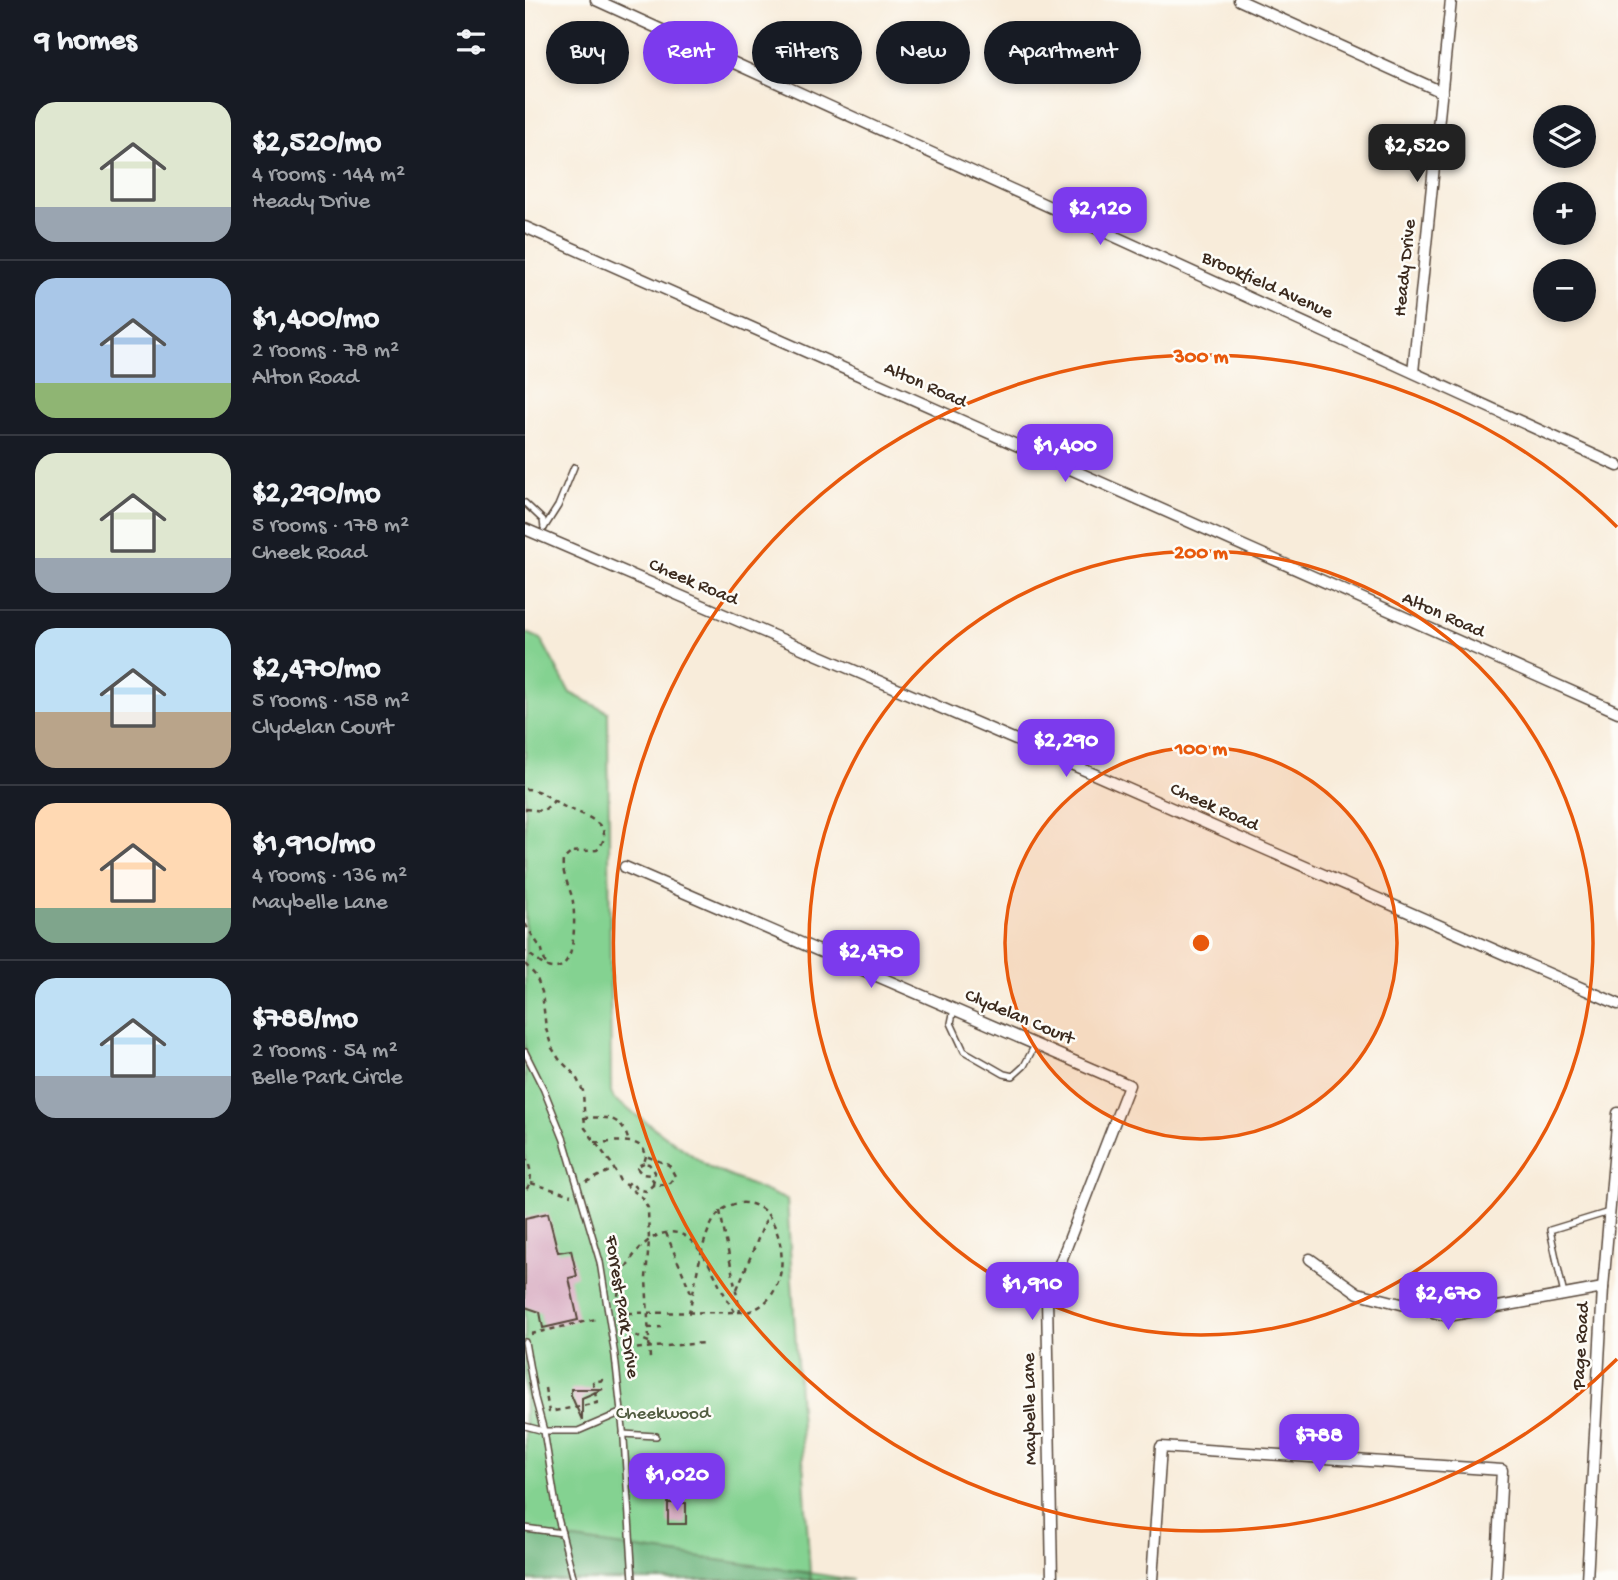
<!DOCTYPE html>
<meta charset="utf-8">
<style>
:root{--surface:#171b24;--page:#242831;--text:#f1f3f6;--muted:#9ea1a6;--line:#363941;--accent:#7c3aed}
body{margin:0;font-family:"Gochi Hand",sans-serif;background:var(--page);color:var(--text);height:100vh;display:flex;flex-direction:column;font-size:26px;white-space:nowrap}
*{box-sizing:border-box;margin:0}
p{font-size:23px;color:var(--muted)}
.icon{flex:none;width:38px;height:38px;fill:none;stroke:currentColor;stroke-width:2;stroke-linecap:round;stroke-linejoin:round}
.map{position:relative;flex:1;overflow:hidden}
.sheet{display:flex;flex-direction:column;background:var(--surface);width:525px}
.sheet>*{flex:none}
.banner{position:absolute;left:21px;top:21px;width:665px;height:63px;display:flex;gap:14px}
.tools{position:absolute;left:1008px;top:105px;display:grid;gap:14px}
.tools a{display:grid;place-items:center;width:63px;height:63px;border-radius:50%;background:var(--surface);box-shadow:0 4px 10px #0003;font-size:35px}
.price{position:absolute;translate:-50% -60px;padding:0 16px;border-radius:14px;background:var(--accent);color:#fff;font-size:23px;line-height:46px;filter:drop-shadow(0 2px 4px #0008)}
.price::after{content:'';position:absolute;left:50%;top:42px;width:21px;height:16px;margin-left:-10px;background:inherit;clip-path:polygon(0 0,100% 0,50% 100%)}
.price.selected{background:#222;color:#fff}
ul{padding:0;list-style:none}
li{display:flex;align-items:center;gap:21px;height:175px;padding:0 35px}
li+li{border-top:2px solid var(--line)}
li span{display:grid;place-items:center;flex:none;width:196px;height:140px;border-radius:21px;color:#555}
li>.icon{margin-inline-start:auto}
span .icon{width:84px;height:84px;fill:#fffc;stroke-width:1}
li b{font-size:30px}
h2{display:flex;justify-content:space-between;align-items:center;height:84px;padding:0 35px;font-size:30px}
.pill{padding:0 24px;border-radius:32px;background:var(--surface);box-shadow:0 4px 10px #0003;font-size:24px;line-height:63px}
.pill.selected{background:var(--accent);color:#fff}
main{display:flex;flex:1;min-height:0}
.map>svg:first-child{display:block}
</style>
<main>
<section class="sheet">
<h2>9 homes<svg class="icon" aria-label="filters" viewBox="0 0 24 24"><path d="M4 7h16M4 17h16"/><circle cx="9" cy="7" r="2"/><circle cx="15" cy="17" r="2"/></svg></h2>
<ul>
<li><span style="background:linear-gradient(#dfe7d0 75%,#9aa5b1 0)"><svg class="icon" aria-label="home" viewBox="0 0 24 24"><path d="M3 11l9-7 9 7M6 9v11h12V9"/></svg></span><div><b>$2,520/mo</b><p>4 rooms · 144 m²</p><p>Heady Drive</p></div></li>
<li><span style="background:linear-gradient(#a9c7e8 75%,#8fb573 0)"><svg class="icon" aria-label="home" viewBox="0 0 24 24"><path d="M3 11l9-7 9 7M6 9v11h12V9"/></svg></span><div><b>$1,400/mo</b><p>2 rooms · 78 m²</p><p>Alton Road</p></div></li>
<li><span style="background:linear-gradient(#dfe7d0 75%,#9aa5b1 0)"><svg class="icon" aria-label="home" viewBox="0 0 24 24"><path d="M3 11l9-7 9 7M6 9v11h12V9"/></svg></span><div><b>$2,290/mo</b><p>5 rooms · 178 m²</p><p>Cheek Road</p></div></li>
<li><span style="background:linear-gradient(#bfe0f5 60%,#b9a48a 0)"><svg class="icon" aria-label="home" viewBox="0 0 24 24"><path d="M3 11l9-7 9 7M6 9v11h12V9"/></svg></span><div><b>$2,470/mo</b><p>5 rooms · 158 m²</p><p>Clydelan Court</p></div></li>
<li><span style="background:linear-gradient(#ffd9b3 75%,#7fa58c 0)"><svg class="icon" aria-label="home" viewBox="0 0 24 24"><path d="M3 11l9-7 9 7M6 9v11h12V9"/></svg></span><div><b>$1,910/mo</b><p>4 rooms · 136 m²</p><p>Maybelle Lane</p></div></li>
<li><span style="background:linear-gradient(#bfe0f5 70%,#9aa5b1 0)"><svg class="icon" aria-label="home" viewBox="0 0 24 24"><path d="M3 11l9-7 9 7M6 9v11h12V9"/></svg></span><div><b>$788/mo</b><p>2 rooms · 54 m²</p><p>Belle Park Circle</p></div></li>
</ul>
</section>
<div class="map">
<svg width="1093" height="1580" viewBox="0 0 1093 1580">
<rect width="100%" height="100%" fill="#fdfcf7"/>
<filter id="ink" filterUnits="userSpaceOnUse"><feTurbulence type="fractalNoise" baseFrequency=".0143" numOctaves="2"/><feDisplacementMap in="SourceGraphic" scale="14" xChannelSelector="R" yChannelSelector="G"/><feConvolveMatrix kernelMatrix="1 2 1 2 8 2 1 2 1" color-interpolation-filters="sRGB"/></filter>
<filter id="wash" filterUnits="userSpaceOnUse"><feTurbulence type="fractalNoise" baseFrequency=".00686" numOctaves="4" result="noise"/><feDisplacementMap in="SourceGraphic" scale="28" xChannelSelector="R" yChannelSelector="G"/><feGaussianBlur stdDeviation="1.57" result="paint"/><feColorMatrix in="noise" values="0 0 0 0 0 0 0 0 0 0 0 0 0 0 0 0 0 1.4 0 .05"/><feComposite in="paint" operator="in"/></filter>
<g filter="url(#wash)">
<rect width="100%" height="100%" fill="#f8ecda"/>
<path fill="#84d291" stroke="#607e58" stroke-width="2" d="M0,632L16,639L45,693L83,712L86,1092L89,1099L185,1168L262,1200L285,1573L328,1580H0Z"/>
<path fill="#6bb47b" stroke="#536f4c" stroke-width="2" d="M0,1533L285,1573L286,1580H0Z"/>
<g id="blocks">
<g fill="#d7aac1">
<path d="M23,1213L33,1252L46,1250L52,1276L44,1278L53,1320L18,1328L15,1312L0,1307V1218Z"/>
<path d="M46,1389H78L57,1398V1420L46,1395Z"/>
<rect x="143" y="1503" width="18" height="21"/>
</g>
</g>
</g>
<g filter="url(#ink)">
<use href="#blocks" fill-opacity="0" stroke="#57473a" stroke-width="2"/>
<g fill="none" stroke-linecap="round" stroke-linejoin="round">
<g stroke="#57473a" stroke-width="8">
<g id="lane">
<path d="M0,503L18,520L19,528"/>
<path d="M19,528L33,506L49,467"/>
<path d="M429,1009L426,1023L439,1051L479,1074L488,1076L499,1066L510,1045"/>
<path d="M0,1052L19,1090L39,1140L75,1262L90,1356L99,1439L108,1580"/>
<path d="M1039,1295L1025,1230L1084,1212"/>
<path d="M0,1342L10,1398L19,1431H53L95,1413"/>
<path d="M0,1426L19,1431L33,1518L49,1580"/>
<path d="M98,1434L131,1436"/>
<path d="M0,1528L37,1533"/>
</g>
</g>
<g stroke="#57473a" stroke-width="13">
<g id="street">
<path d="M71,0L1093,466"/>
<path d="M714,0L917,92"/>
<path d="M0,227L1093,712"/>
<path d="M888,372L926,0"/>
<path d="M0,529L514,750L1093,1004"/>
<path d="M100,867L604,1085L522,1297L527,1580"/>
<path d="M785,1259L833,1293L923,1316L1078,1288"/>
<path d="M627,1580L636,1447L977,1470L971,1580"/>
<path d="M1062,1580L1078,1288L1093,1113"/>
</g>
</g>
<g stroke="#57473a" stroke-width="2.5" stroke-dasharray="5 5" stroke-linecap="butt">
<path d="M0,789C17,789 26,800 40,807C56,814 95,825 72,850L47,852L38,860C36,874 46,888 48,902C50,917 52,970 28,968C17,968 10,956 0,952"/>
<path d="M0,809L18,811L29,801"/>
<path d="M0,924L17,950L21,966"/>
<path d="M0,964L11,976L17,992L21,1029L27,1048L34,1059L50,1075L58,1091L60,1128L86,1163L95,1181L118,1198L123,1208L124,1241L121,1278L125,1359"/>
<path d="M58,1118C83,1117 96,1115 104,1142"/>
<path d="M70,1142C87,1144 117,1134 121,1156L144,1165L150,1176L144,1184L128,1185L121,1191L112,1189L105,1182L101,1186"/>
<path d="M0,1156C6,1167 9,1181 0,1191"/>
<path d="M121,1156L119,1163L124,1164L130,1172L128,1185"/>
<path d="M119,1163L111,1167L117,1174L125,1175L129,1182"/>
<path d="M61,1182L89,1169"/>
<path d="M6,1183L46,1195"/>
<path d="M195,1211L215,1311"/>
<path d="M141,1233L167,1295"/>
<path d="M212,1289L243,1215"/>
<path d="M93,1313L222,1312C260,1302 264,1252 247,1221C233,1195 199,1198 187,1223C175,1245 170,1287 164,1312"/>
<path d="M123,1328L137,1327"/>
<path d="M6,1334L71,1319"/>
<path d="M124,1342C52,1316 122,1204 164,1239C186,1257 194,1290 210,1312"/>
<path d="M98,1356L105,1355V1349L179,1343"/>
<path d="M20,1388L24,1412L72,1403L68,1382L83,1379"/>
</g>
<use href="#lane" stroke="#fff" stroke-width="5"/>
<use href="#street" stroke="#fff" stroke-width="10"/>
</g>
</g>
<circle cx="676" cy="943" r="196" fill="#e8590c" fill-opacity=".12"/>
<g fill="none" stroke="#e8590c" stroke-width="3.5">
<circle cx="676" cy="943" r="196"/>
<circle cx="676" cy="943" r="392"/>
<path d="M1092 1359A588 588 0 1 1 1092 527"/>
</g>
<g text-anchor="middle" dominant-baseline="central" stroke-width="5" stroke-linejoin="round" paint-order="stroke">
<g font-size="19" fill="#3b2a1e" stroke="#fdfcf7">
<text transform="translate(881 268) rotate(-84)">Heady Drive</text>
<text transform="translate(742 286) rotate(24)">Brookfield Avenue</text>
<text transform="translate(400 386) rotate(24)">Alton Road</text>
<text transform="translate(168 583) rotate(23)">Cheek Road</text>
<text transform="translate(918 616) rotate(24)">Alton Road</text>
<text transform="translate(689 808) rotate(24)">Cheek Road</text>
<text transform="translate(494 1018) rotate(23)">Clydelan Court</text>
<text transform="translate(96 1307) rotate(81)">Forrest Park Drive</text>
<text transform="translate(1057 1346) rotate(-87)">Page Road</text>
<text transform="translate(506 1409) rotate(-91)">Maybelle Lane</text>
</g>
<g font-size="19" fill="#515c40" stroke="#fdfcf7">
<text x="138" y="1414">Cheekwood</text>
</g>
</g>
<circle cx="676" cy="943" r="10" fill="#e8590c" stroke="#fdfcf7" stroke-width="3.5"/>
<g font-size="21" text-anchor="middle" font-weight="bold" fill="#e8590c" stroke="#fdfcf7" stroke-width="5" stroke-linejoin="round" paint-order="stroke">
<text x="676" y="362">300 m</text>
<text x="676" y="558">200 m</text>
<text x="676" y="754">100 m</text>
</g>
</svg>
<div class="tools">
<a><svg class="icon" aria-label="layers" viewBox="0 0 24 24"><path d="M12 4l9 5-9 5-9-5zM3 14l9 5 9-5"/></svg></a>
<a>+</a>
<a>−</a>
</div>
<b class="price selected" style="left:892px;top:184px">$2,520</b>
<b class="price" style="left:575px;top:247px">$2,120</b>
<b class="price" style="left:540px;top:484px">$1,400</b>
<b class="price" style="left:541px;top:779px">$2,290</b>
<b class="price" style="left:346px;top:990px">$2,470</b>
<b class="price" style="left:507px;top:1322px">$1,910</b>
<b class="price" style="left:923px;top:1332px">$2,670</b>
<b class="price" style="left:794px;top:1474px">$788</b>
<b class="price" style="left:152px;top:1513px">$1,020</b>
<div class="banner">
<a class="pill">Buy</a>
<a class="pill selected">Rent</a>
<a class="pill">Filters</a>
<a class="pill">New</a>
<a class="pill">Apartment</a>
</div>
</div>
</main>
